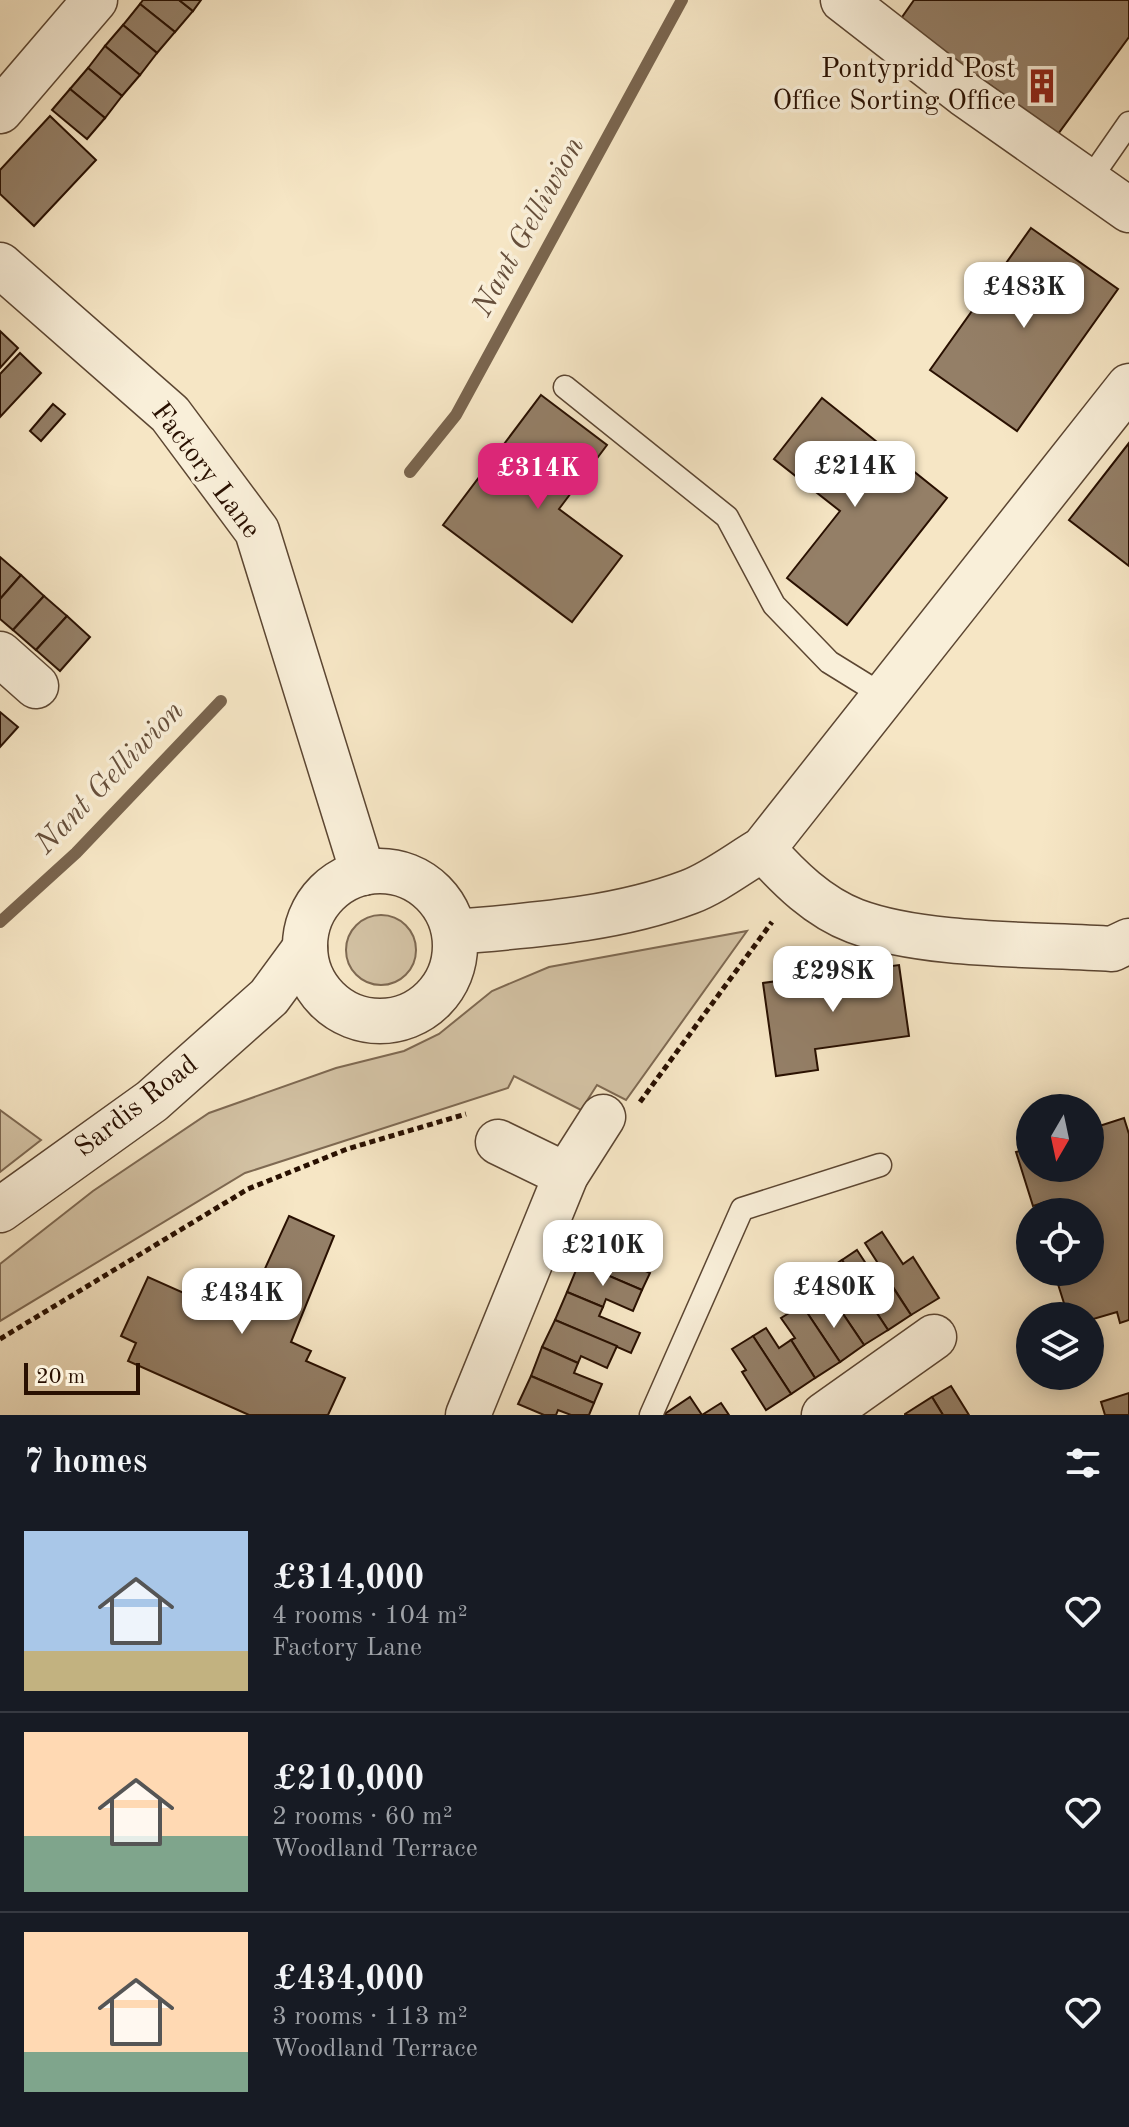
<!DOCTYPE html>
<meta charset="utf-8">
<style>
:root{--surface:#171b24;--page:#242831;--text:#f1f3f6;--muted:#9ea1a6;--line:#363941;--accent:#db2777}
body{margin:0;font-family:"Old Standard TT",serif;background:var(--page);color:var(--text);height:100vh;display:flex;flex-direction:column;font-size:30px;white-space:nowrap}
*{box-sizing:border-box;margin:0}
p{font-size:26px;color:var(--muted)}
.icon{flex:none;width:44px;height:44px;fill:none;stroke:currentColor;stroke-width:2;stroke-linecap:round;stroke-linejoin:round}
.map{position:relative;height:1415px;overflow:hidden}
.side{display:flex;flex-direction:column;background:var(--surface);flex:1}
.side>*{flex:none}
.needle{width:52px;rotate:189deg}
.controls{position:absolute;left:1016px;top:1094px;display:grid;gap:16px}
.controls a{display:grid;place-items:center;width:88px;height:88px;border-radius:50%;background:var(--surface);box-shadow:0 4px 20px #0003;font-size:40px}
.scale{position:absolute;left:24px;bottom:20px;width:116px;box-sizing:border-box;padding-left:8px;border:4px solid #291001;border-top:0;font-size:22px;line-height:28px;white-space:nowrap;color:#291001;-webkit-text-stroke:6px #f9efd9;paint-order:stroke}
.price{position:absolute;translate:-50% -68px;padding:0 18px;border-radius:16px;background:#fff;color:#222;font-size:26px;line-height:52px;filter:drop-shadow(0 2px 4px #0008)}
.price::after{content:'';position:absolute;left:50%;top:48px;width:24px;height:18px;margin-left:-12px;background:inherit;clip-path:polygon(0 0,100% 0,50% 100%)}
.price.current{background:var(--accent);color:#fff}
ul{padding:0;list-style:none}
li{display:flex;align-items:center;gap:24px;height:200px;padding:0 24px}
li+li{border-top:2px solid var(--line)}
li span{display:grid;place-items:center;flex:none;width:224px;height:160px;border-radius:0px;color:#555}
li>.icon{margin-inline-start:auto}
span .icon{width:96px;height:96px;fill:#fffc;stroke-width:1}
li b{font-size:34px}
h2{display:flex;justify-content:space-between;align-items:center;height:96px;padding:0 24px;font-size:34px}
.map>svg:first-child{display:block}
</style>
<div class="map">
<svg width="1129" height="1415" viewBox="0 0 1129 1415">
<rect width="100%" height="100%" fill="#f6e6c5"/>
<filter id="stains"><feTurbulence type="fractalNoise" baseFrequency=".0025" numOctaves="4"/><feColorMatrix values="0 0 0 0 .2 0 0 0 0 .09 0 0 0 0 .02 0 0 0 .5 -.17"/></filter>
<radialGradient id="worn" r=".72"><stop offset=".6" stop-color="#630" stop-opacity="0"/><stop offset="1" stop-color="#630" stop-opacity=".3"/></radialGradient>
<g fill="#d3c2a4" stroke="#7e6952" stroke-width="2">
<circle cx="381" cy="950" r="35"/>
<path d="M747,931L626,1100L597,1085L581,1110L514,1076L508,1088L245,1173L0,1321V1264L93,1191L209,1113L336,1068L404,1051L439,1034L492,991L549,967Z"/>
<path d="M0,1110L41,1140L0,1172Z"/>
</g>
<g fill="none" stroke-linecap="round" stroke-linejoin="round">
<g stroke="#7a654e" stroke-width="12">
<path d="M410,472L456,415L682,0"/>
<path d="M0,922L76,853L221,701"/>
</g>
</g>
<g fill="#947f67" stroke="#291001" stroke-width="2">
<path d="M143,0H179L193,11L175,32L140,4Z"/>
<path d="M179,0H201L193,11Z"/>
<path d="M914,0H1129V37L1058,134L900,20Z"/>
<path d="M140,4L175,32L157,53L123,25Z"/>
<path d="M123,25L157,53L140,75L105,46Z"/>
<path d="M105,46L140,75L122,96L88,68Z"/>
<path d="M88,68L122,96L105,118L70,89Z"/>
<path d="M70,89L105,118L87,139L52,110Z"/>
<path d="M50,116L96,160L34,226L0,194V170Z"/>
<path d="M1031,228L1118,289L1017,431L930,370Z"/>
<path d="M0,331L18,348L0,368Z"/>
<path d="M20,353L41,373L0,417V374Z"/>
<path d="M541,395L607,445L559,509L622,556L572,622L443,525Z"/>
<path d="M822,398L947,498L847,625L787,578L840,511L774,459Z"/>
<path d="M53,404L65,414L41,441L30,431Z"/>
<path d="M1129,443V566L1069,520Z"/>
<path d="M0,557L21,575L0,599Z"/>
<path d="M21,575L44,596L13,630L0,619V599Z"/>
<path d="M44,596L67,616L36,650L13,630Z"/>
<path d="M67,616L90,637L60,671L36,650Z"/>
<path d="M0,712L18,727L0,747Z"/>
<path d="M899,965L909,1036L815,1049L818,1070L776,1076L763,983Z"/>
<path d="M1124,1118L1129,1134V1320L1120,1323L1117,1312L1090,1320V1316H1068L1057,1281L1072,1276L1071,1272H1090V1212H1052L1049,1201L1033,1206L1016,1152L1030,1148V1168H1090V1129Z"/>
<path d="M289,1216L334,1236L291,1342L311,1351L306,1361L345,1378L328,1415H249L128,1361L136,1343L121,1336L148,1277L242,1319Z"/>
<path d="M882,1232L903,1264L913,1257L939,1298L911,1315L865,1243Z"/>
<path d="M591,1236L627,1251L623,1261L650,1273L642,1290L579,1263Z"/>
<path d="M857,1250L878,1282L886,1277L911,1315L888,1330L842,1260Z"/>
<path d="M842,1260L888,1330L864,1345L839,1308L845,1304L824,1272Z"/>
<path d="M579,1263L642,1290L633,1311L606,1299L603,1307L567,1292Z"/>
<path d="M567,1292L603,1307L599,1316L640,1333L631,1353L555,1320Z"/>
<path d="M814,1297L827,1316L839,1308L864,1345L840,1362L802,1305Z"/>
<path d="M802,1305L840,1362L815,1378L791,1340L795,1338L781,1318Z"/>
<path d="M555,1320L617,1346L607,1368L581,1356L578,1363L542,1347Z"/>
<path d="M766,1328L779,1348L791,1340L815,1378L791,1394L753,1336Z"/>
<path d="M753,1336L791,1394L766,1410L742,1372L746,1370L732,1349Z"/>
<path d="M542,1347L578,1363L574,1373L602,1384L594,1403L531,1376Z"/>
<path d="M531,1376L594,1403L589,1415H571L558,1410L556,1415H544L518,1404Z"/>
<path d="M951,1386L969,1415H943L932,1397Z"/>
<path d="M1129,1393V1415H1105L1101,1402Z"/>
<path d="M690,1397L702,1415H663Z"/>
<path d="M932,1397L943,1415H905V1414Z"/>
<path d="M721,1403L729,1415H702Z"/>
</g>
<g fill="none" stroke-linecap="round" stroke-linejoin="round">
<g stroke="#5c4632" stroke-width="25">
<g id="service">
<path d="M1088,182L1129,123"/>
<path d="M565,387L727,517L774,605L829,662L884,696"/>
<path d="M651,1415L742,1209L880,1165"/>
</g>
</g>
<g stroke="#5c4632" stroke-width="47">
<g id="minor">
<path d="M843,0L964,94L1129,210"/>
<path d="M0,265L170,414L257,531L363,873"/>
<path d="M0,654L36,686"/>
<path d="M763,849C789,878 818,907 855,921C924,947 1037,944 1112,949L1129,941"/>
<circle cx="380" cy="946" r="75"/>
<path d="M455,932C533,925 615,920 689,892C715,882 739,863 763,849L1129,386"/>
<path d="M498,1142L566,1175"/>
<path d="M0,1210L152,1101L269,997L305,948"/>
<path d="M468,1415L566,1175L603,1117"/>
<path d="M824,1415L934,1337"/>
</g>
</g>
<g stroke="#5c4632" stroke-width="47">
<path id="tertiary" d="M0,111L95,0"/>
</g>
<g stroke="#291001" stroke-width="5" stroke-dasharray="6 4" stroke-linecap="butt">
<path d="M640,1102L772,922"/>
<path d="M0,1339L248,1189L347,1149L466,1114"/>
</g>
<use href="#service" stroke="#f9efd9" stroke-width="22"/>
<use href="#minor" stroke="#f9efd9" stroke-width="44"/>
<use href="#tertiary" stroke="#f9efd9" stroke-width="44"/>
</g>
<defs>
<g id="building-bare" transform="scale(2.76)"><path d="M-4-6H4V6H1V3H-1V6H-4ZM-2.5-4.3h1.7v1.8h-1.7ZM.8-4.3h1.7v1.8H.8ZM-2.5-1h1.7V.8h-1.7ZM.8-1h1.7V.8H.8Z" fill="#8f2418" stroke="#f9efd9" stroke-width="2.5" paint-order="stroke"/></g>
</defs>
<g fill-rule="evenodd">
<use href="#building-bare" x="1042" y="86"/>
</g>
<g text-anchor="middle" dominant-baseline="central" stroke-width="7" stroke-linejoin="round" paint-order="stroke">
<g font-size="28" fill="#291001" stroke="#f9efd9" text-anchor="end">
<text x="1016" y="70">Pontypridd Post<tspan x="1016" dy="32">Office Sorting Office</tspan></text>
</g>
<g font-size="28" fill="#291001" stroke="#f9efd9">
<text transform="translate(205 471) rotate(53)">Factory Lane</text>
<text transform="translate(137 1107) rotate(-38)">Sardis Road</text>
</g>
<g font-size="30" font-style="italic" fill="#664f3b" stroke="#f9efd9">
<text transform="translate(529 227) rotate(-61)">Nant Gelliwion</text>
<text transform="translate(110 778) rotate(-46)">Nant Gelliwion</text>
</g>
</g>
<rect width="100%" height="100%" filter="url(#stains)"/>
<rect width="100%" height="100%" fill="url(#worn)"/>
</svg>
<div class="controls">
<a><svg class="needle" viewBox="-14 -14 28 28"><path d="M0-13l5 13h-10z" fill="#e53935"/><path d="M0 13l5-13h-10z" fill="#9ea1a6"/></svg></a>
<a><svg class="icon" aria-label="locate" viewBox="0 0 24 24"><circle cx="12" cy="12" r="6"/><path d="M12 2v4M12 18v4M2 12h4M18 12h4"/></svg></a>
<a><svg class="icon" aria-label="layers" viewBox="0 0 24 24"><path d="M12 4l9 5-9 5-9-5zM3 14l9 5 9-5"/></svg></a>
</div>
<div class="scale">20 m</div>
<b class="price" style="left:1024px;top:330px">£483K</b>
<b class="price" style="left:855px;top:509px">£214K</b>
<b class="price current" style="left:538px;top:511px">£314K</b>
<b class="price" style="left:833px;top:1014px">£298K</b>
<b class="price" style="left:603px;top:1288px">£210K</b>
<b class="price" style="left:834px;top:1330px">£480K</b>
<b class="price" style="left:242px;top:1336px">£434K</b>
</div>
<section class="side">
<h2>7 homes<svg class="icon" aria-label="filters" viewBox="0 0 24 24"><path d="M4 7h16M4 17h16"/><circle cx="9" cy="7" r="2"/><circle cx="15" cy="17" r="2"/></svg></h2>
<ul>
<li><span style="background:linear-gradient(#a9c7e8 75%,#c2b280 0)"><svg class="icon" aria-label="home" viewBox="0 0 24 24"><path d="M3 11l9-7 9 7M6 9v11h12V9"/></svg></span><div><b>£314,000</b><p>4 rooms · 104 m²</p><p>Factory Lane</p></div><svg class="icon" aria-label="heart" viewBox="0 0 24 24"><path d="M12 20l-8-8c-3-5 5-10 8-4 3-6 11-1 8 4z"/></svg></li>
<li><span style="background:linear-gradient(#ffd9b3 65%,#7fa58c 0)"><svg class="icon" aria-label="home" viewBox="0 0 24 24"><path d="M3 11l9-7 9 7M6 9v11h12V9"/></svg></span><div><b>£210,000</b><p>2 rooms · 60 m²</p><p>Woodland Terrace</p></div><svg class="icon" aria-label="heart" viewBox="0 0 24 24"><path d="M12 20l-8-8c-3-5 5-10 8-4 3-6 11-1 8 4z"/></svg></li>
<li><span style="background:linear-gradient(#ffd9b3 75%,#7fa58c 0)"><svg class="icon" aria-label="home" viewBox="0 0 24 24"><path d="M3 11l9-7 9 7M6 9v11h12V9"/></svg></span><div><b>£434,000</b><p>3 rooms · 113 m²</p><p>Woodland Terrace</p></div><svg class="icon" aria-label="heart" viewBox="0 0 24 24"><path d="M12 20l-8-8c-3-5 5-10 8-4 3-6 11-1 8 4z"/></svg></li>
</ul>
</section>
